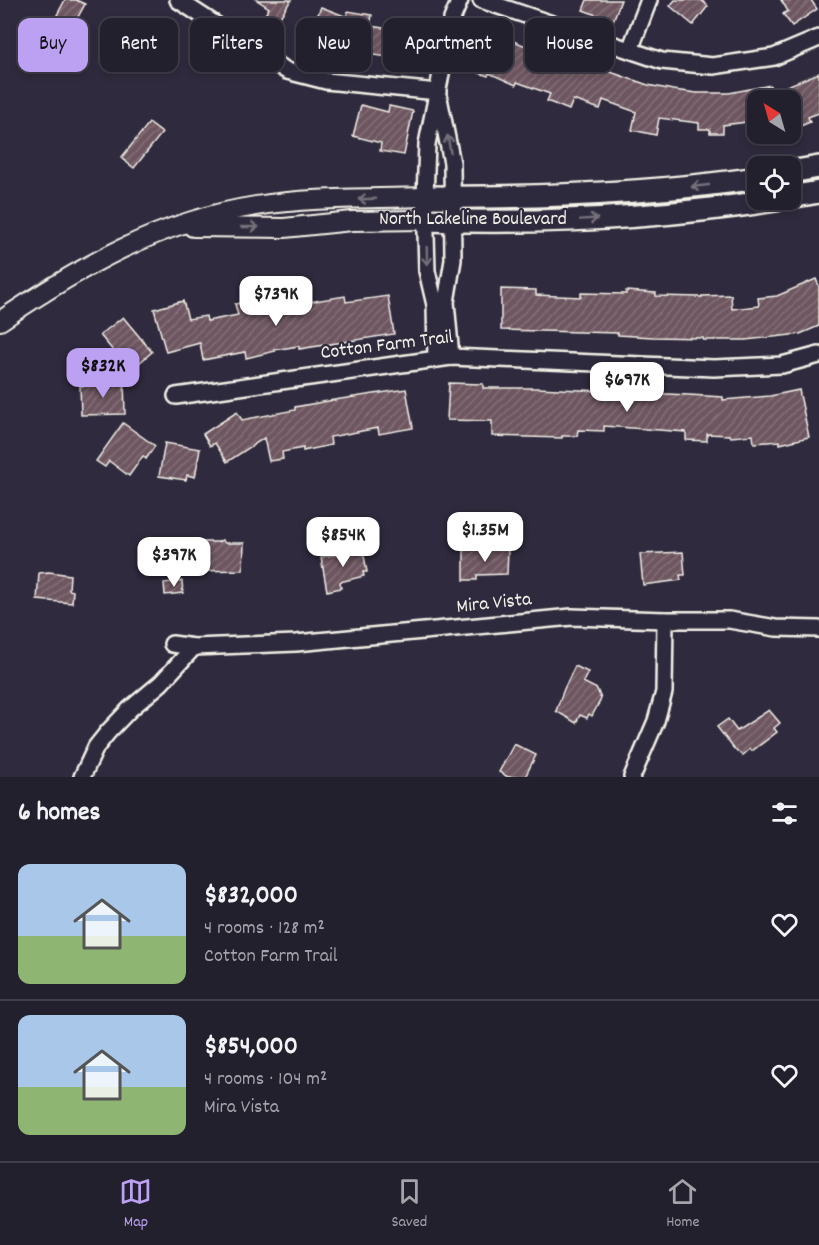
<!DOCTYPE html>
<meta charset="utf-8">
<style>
:root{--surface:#23202e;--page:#2b2836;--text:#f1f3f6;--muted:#a3a3aa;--line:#403e4a;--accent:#bca0f2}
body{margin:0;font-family:Dekko,sans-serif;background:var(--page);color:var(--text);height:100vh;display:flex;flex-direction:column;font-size:22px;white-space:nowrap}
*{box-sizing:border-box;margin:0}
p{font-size:20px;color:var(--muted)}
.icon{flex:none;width:33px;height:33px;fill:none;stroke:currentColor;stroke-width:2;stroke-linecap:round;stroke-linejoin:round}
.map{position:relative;height:777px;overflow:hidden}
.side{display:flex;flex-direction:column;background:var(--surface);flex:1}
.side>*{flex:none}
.top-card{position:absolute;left:18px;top:18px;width:783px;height:54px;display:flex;gap:12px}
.needle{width:39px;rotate:323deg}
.tools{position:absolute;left:747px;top:90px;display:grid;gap:12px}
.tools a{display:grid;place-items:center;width:54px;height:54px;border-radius:12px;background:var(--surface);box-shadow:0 3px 9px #0003,0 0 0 2px var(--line);font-size:30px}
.price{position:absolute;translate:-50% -51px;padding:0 14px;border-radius:12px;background:#fff;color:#222;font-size:20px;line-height:39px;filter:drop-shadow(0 2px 3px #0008)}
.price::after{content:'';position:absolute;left:50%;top:36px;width:18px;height:14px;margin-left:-9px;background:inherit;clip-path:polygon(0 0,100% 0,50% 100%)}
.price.selected{background:var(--accent);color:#111}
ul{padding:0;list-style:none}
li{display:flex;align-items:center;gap:18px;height:150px;padding:0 18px}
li+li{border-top:2px solid var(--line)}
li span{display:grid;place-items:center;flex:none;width:168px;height:120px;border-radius:12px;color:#555}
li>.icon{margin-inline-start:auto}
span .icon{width:72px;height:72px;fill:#fffc;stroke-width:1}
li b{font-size:26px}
h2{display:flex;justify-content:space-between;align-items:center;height:72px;padding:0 18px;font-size:26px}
.chip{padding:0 21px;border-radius:12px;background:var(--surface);box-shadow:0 3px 9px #0003,0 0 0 2px var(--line);font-size:21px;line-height:54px}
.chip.selected{background:var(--accent);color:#111}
.menu{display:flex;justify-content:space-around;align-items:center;height:84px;border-top:2px solid var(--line);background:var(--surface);font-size:16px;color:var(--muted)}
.menu a{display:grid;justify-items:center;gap:3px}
.menu .selected{color:var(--accent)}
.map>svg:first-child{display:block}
</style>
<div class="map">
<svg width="819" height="777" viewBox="0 0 819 777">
<defs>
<pattern id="building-hatch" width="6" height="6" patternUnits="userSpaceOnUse" patternTransform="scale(1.5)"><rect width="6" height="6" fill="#6e5661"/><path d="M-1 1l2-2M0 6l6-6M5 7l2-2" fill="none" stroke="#836f78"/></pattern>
</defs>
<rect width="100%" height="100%" fill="#2f2a3d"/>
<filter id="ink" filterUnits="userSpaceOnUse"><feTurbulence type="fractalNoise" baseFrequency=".0167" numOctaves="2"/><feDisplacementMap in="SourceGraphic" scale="12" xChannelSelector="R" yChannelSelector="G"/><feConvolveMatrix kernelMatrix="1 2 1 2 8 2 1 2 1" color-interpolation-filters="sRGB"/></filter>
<g filter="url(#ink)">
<g fill="url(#building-hatch)" stroke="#f4f1e8" stroke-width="1.5">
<path d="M65,0H76L85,4L73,26L56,17Z"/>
<path d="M257,0H291L275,25L263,18L269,8Z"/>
<path d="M587,0H621L613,21L583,10Z"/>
<path d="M675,0H701L708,6L693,25L670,6Z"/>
<path d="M781,0H811L817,9L792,26L783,14L788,11Z"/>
<path d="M321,7L347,17L348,11L372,15L370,26L404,31L405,25L428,29L422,61L365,54L364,58L328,53V55L305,46Z"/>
<path d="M481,28L536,50L537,48L563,58L564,56L648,85L673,90L697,93H729L770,85L772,92L819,73V113L808,117L810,122L798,127L790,107V100H753L755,121L723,125V133H710V129H699V123L659,118L656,135L632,130L636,112L603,100L600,109L573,100L569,110L547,101L550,94L517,82L516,85L489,73L488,76L465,68Z"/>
<path d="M361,105L388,112L389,106L413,111L404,155L380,151L381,143L353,136Z"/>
<path d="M149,123L162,133L134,168L121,158Z"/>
<path d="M816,279L819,286V326L800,334L745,340H703V338L653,337L618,335V333L501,330V289L536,290V295L581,297V293L626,294V291L656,293V296L702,297V296L731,295L732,309L759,306L758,298L777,296Z"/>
<path d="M345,296L346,302L388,296L394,334L299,349V346L274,350L275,351L246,358L245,352L203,360L200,343L166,352L154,309L183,301L188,319L206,316L207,321L238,315L235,304L245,302L248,312Z"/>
<path d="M123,317L152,352L130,371L100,335Z"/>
<path d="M124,379L125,414L81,415L80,386L110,385V380Z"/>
<path d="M449,383L483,384V388H537L689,395L723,397V400L770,396L799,390L809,437L780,444V441L754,443L753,435L731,437L730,435L707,434V441L686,440V432L604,426V431L578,430L577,436H562V438L492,436V421L447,420Z"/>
<path d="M406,389L413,428L379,434L378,428L330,437L331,445L303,451V448L282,452L283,459L269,461L264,438L227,462L215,443L210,446L203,434L237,412L242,420L295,410V407L328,401Z"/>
<path d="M123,423L155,446L146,459L143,456L129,476L109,461L105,467L96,461Z"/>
<path d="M165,443L200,449L195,477L187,475L186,480L159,476Z"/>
<path d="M222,540L225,543H244L243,570L199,571L203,542H218Z"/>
<path d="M476,549L508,550L507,574L477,575V580H464V550Z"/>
<path d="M363,550L367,572H363L364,576L340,582L341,588L327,591L321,557Z"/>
<path d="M683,552L685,575H680L681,580L643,585L640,554Z"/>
<path d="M49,572L70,575L69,590L73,591L72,603L37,600L39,573Z"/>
<path d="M182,581L183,593L165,595L164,583Z"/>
<path d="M575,666L588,672L583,682L597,689L601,699L592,716L589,714L587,718L580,715L576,723L556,711L564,689Z"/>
<path d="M769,710L780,723L774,728L777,732L752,751L750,749L743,755L735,750L717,727L728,719L737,731Z"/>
<path d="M514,744L536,755L525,777H508L499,772Z"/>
</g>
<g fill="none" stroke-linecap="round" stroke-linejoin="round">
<g stroke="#f4f1e8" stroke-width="20">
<g id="minor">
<path d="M178,0L287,71L326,81L438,92"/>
<path d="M481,0L662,61L713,66L774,57L819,38"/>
<path d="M630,50L649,0"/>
<path d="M439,98L452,163L453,260L446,302L451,357"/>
<path d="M436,358L435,305L427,271L425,197L427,144L452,19L460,0"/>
<path d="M176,396L451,357L714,368L782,365L819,355"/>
<path d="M172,644L194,647L296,643L572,617L665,620H729L776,628L819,629"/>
<path d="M82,777L96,747L108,732L130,709L161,683L194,647"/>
<path d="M632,777L656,721L664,692L665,620"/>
</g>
</g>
<g stroke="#f4f1e8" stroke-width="22">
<g id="tertiary">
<path d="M193,227L284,228L352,221L425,220"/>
<path d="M0,321C80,267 159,221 256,206C312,197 369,199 425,197"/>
</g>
</g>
<g stroke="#f4f1e8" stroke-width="26">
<g id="secondary">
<path d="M790,172L819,167"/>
<path d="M425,197C536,198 647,194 758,178"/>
<path d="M790,197L819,192"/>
<path d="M425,220C542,224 661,218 776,200"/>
</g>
</g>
<use href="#minor" stroke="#2f2a3d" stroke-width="15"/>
<use href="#tertiary" stroke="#2f2a3d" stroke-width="18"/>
<use href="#secondary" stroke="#2f2a3d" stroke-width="21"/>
</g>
<defs><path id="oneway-shaft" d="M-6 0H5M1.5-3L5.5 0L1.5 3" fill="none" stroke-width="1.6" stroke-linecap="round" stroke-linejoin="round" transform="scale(1.5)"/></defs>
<g stroke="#747079">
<use href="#oneway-shaft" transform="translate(449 144) rotate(-100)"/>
<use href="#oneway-shaft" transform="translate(700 186) rotate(174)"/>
<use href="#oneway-shaft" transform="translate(367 199) rotate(178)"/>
<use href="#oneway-shaft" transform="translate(589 219) rotate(-4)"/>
<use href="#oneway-shaft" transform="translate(250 227)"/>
<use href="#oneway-shaft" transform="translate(427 256) rotate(88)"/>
</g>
</g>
<g text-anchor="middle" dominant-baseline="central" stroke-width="4.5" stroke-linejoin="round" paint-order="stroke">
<g font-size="20" fill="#f4f1e8" stroke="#2f2a3d">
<text x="473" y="220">North Lakeline Boulevard</text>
<text transform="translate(387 346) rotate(-7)">Cotton Farm Trail</text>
<text transform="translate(494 604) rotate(-6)">Mira Vista</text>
</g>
</g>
</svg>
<div class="tools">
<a><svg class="needle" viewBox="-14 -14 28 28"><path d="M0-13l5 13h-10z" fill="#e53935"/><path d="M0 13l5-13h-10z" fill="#a3a3aa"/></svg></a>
<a><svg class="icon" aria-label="locate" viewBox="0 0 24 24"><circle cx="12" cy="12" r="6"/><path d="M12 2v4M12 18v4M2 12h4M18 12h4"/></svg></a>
</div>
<b class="price" style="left:276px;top:327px">$739K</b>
<b class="price selected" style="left:103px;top:399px">$832K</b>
<b class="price" style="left:627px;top:413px">$697K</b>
<b class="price" style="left:485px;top:563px">$1.35M</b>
<b class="price" style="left:343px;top:568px">$854K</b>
<b class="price" style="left:174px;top:588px">$397K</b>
<div class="top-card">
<a class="chip selected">Buy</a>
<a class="chip">Rent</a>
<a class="chip">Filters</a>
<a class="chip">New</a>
<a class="chip">Apartment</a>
<a class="chip">House</a>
</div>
</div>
<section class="side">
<h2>6 homes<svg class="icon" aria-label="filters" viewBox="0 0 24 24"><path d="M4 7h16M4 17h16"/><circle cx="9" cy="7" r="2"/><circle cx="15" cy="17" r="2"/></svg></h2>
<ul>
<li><span style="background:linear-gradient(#a9c7e8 60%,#8fb573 0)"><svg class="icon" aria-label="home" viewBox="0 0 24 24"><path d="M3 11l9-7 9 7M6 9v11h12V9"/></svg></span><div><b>$832,000</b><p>4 rooms · 128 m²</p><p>Cotton Farm Trail</p></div><svg class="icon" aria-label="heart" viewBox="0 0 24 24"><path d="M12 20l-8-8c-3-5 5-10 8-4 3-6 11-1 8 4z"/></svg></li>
<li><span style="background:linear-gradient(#a9c7e8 60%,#8fb573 0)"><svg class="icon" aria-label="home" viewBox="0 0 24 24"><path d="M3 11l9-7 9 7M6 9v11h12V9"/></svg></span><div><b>$854,000</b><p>4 rooms · 104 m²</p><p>Mira Vista</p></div><svg class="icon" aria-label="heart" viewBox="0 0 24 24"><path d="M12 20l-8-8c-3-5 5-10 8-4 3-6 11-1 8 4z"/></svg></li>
</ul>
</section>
<nav class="menu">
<a class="selected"><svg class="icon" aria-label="map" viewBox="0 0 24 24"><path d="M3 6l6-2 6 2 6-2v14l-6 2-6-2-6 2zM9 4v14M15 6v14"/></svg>Map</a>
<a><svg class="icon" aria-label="saved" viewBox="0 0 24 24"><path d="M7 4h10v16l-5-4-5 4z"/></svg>Saved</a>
<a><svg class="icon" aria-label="home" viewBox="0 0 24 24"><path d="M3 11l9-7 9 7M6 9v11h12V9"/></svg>Home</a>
</nav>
